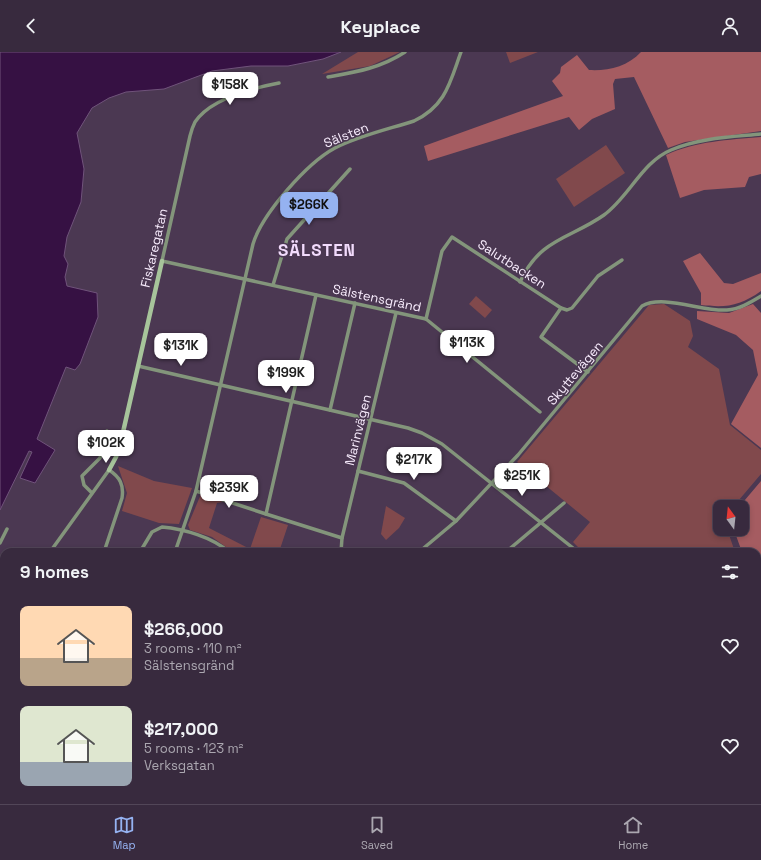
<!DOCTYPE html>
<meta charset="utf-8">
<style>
:root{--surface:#382a3e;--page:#433649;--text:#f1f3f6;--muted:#aba7b0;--line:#524658;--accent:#95b2f1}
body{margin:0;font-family:"Space Grotesk",sans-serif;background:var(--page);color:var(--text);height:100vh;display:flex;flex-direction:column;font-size:15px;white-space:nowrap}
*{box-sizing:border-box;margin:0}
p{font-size:13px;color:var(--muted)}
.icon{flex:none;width:22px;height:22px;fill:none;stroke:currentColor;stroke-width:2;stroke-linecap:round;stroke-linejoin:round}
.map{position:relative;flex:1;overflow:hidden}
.panel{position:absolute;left:0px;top:496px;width:761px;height:256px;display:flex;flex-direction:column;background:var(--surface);border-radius:12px 12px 0 0;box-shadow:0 2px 6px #0003,0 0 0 1px var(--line)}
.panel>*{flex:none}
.needle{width:26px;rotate:345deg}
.controls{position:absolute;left:713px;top:448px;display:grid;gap:8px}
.controls a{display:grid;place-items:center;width:36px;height:36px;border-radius:8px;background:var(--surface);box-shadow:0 2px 6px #0003,0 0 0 1px var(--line);font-size:20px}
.price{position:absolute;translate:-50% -34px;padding:0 9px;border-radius:8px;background:#fff;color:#222;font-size:13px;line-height:26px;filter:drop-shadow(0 1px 2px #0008)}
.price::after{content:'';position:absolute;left:50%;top:24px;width:12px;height:9px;margin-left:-6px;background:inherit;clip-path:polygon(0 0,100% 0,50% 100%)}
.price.on{background:var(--accent);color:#111}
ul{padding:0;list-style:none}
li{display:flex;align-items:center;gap:12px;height:100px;padding:0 20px}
li span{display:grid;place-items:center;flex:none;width:112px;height:80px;border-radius:8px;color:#555}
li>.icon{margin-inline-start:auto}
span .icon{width:48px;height:48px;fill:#fffc;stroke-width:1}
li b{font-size:17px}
h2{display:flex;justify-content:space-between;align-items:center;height:48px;padding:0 20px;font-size:17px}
header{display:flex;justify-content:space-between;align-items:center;height:52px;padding:0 20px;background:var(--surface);font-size:18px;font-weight:700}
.dock{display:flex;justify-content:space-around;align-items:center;height:56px;border-top:1px solid var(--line);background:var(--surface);font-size:11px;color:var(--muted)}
.dock a{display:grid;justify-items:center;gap:2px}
.dock .on{color:var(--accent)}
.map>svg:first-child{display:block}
</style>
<header><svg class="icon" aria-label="back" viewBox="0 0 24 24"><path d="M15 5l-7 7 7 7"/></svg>Keyplace<svg class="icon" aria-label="person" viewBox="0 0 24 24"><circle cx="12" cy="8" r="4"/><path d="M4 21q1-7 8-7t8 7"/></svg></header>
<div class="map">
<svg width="761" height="752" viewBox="0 0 761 752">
<rect width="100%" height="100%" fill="#4b3852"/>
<g fill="#81494c">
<path d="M358,0H400L370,14L322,22Z"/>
<path d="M506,0H538L510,11Z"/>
<path d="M606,93L625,121L574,155L556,127Z"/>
<path d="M476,244L492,258L485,266L469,252Z"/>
<path d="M664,252L690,269L693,284L688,295L719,317L730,373L761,398V422L733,455H720V477H727L735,500H583L573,490L590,470L517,410L649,253Z"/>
<path d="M118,414L154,429L192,436L179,472L159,471L122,459L127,441Z"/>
<path d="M201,442L223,450L217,451L209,476L250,497L261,465L288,473L280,497L282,500H233L212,485L190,478L188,473Z"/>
<path d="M386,454L405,466L399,476L386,488L381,482Z"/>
</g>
<g fill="#a55c61">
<path d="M641,0H761V79L685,90L668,96L634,25L615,27L613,32L615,57L592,67L579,78L569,65L428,109L424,94L563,44L552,29L560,21L561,15L577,3L589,18C608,19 627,15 641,0Z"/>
<path d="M761,85V122L749,125L745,135L704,138L680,146L666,103C696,89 728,88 761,85Z"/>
<path d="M700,201L724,231L733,232L761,221V239C740,254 726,256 701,253V241L683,209Z"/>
<path d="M753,252L761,261V396L731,372L758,323L753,298L736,283L697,267V259L729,261Z"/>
<path d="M761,429V565L757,531V500H742L734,478L742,477V455H739Z"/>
</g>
<path fill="#361143" stroke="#70537b" d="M0,0H341L323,7L288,14H251L212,19L164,37L126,40L109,46L92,56L77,81L84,117L81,150L67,185L64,204L68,212L65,225L67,234L97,241L98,265L80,312L75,318L66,315L37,387L55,398L35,431L20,426L32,400L29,399L0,458Z"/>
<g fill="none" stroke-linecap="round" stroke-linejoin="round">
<g stroke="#83957b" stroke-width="3.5">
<path d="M328,25C356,20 381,16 405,0"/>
<path d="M279,31C253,36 211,46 195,70C193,74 191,80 190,84L162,209L426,267L540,360"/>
<path d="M520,230C540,186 570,187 604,163C629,145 642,110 671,98C699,86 731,85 761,82"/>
<path d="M273,233L287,187L350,117"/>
<path d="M316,243L266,462L342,486"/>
<path d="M426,267L442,199L452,185L561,256"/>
<path d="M138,314L408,376L422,381L442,392L578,500"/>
<path d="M588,320L541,285L561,256L567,258L572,256L598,224L622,208"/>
<path d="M330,358L355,251"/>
<path d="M358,419L404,431L456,469"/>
<path d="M196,439L266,462"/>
<path d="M92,441L84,433L82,424L100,406L107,379"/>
<path d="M0,491L7,477"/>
<path d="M50,500L109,418C120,425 124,433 122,446L104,500"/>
<path d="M140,500L152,480L162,475C184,477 212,485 229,500"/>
<path d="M175,500L196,439L253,192C262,162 307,111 335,96C358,84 389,77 414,69C446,54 450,30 461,0"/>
<path d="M341,500L342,486L396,261"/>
<path d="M419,500L456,469L518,403L642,254C663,242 703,260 727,258C740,257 751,250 761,244"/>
<path d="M506,500L564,451"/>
<path d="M0,527L4,525"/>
<path d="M0,563L4,559"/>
<path d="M757,609L761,624"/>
<path d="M0,615L4,609"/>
<path d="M0,656L4,657"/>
<path d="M757,656H761"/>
<path d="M757,707L761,708"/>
<path d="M0,735L4,736"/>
<path d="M37,748L49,752"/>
<path d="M283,748L288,752"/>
<path d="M427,748L451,752"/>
<path d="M553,748L554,752"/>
<path d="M620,748L621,752"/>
<path d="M677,748L678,752"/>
<path d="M728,748V752"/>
<path d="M16,752L17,748"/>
<path d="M87,752L89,748"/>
<path d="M169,752L171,748"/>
<path d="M254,752L255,748"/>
<path d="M319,752L320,748"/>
<path d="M373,752L374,748"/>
<path d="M477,752L478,748"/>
</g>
<path stroke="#a7c49b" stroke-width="4.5" d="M109,418L116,405L121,389L162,209"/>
</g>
<g text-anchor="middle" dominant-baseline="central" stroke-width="3" stroke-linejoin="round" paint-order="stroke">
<g font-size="13" fill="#f8ecfd" stroke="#4b3852">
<text transform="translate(346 83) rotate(-22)">Sälsten</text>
<text transform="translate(154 196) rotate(-77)">Fiskaregatan</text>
<text transform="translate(512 212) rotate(33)">Salutbacken</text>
<text transform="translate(377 246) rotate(12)">Sälstensgränd</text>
<text transform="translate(575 321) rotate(-50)">Skyttevägen</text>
<text transform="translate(358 378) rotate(-76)">Marinvägen</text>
</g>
<g font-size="17" font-weight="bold" letter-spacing="1" fill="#f2dbfc" stroke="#4b3852">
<text x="317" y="198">SÄLSTEN</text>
</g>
</g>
</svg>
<div class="controls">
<a><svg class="needle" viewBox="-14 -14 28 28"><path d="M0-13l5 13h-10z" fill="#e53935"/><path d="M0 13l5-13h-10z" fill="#aba7b0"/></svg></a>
</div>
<b class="price" style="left:230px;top:54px">$158K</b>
<b class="price on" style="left:309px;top:174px">$266K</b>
<b class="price" style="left:467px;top:312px">$113K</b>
<b class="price" style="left:181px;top:315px">$131K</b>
<b class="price" style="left:286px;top:342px">$199K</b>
<b class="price" style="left:106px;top:412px">$102K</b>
<b class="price" style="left:414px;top:429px">$217K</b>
<b class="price" style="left:522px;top:445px">$251K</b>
<b class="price" style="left:229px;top:457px">$239K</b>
<section class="panel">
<h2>9 homes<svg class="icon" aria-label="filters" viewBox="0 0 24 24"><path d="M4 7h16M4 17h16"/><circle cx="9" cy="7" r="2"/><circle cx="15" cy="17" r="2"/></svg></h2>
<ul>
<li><span style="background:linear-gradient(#ffd9b3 65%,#b9a48a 0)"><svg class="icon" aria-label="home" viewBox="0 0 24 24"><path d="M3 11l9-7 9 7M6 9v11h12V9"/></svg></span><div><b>$266,000</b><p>3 rooms · 110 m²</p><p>Sälstensgränd</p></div><svg class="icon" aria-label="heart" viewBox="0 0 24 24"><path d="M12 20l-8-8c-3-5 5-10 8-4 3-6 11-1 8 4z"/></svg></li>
<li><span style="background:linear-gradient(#dfe7d0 70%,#9aa5b1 0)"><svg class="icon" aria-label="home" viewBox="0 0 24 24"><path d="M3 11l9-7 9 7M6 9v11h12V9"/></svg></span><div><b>$217,000</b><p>5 rooms · 123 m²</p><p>Verksgatan</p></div><svg class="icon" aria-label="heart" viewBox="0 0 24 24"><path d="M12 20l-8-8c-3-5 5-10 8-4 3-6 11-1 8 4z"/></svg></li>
</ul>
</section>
</div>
<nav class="dock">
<a class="on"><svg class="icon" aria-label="map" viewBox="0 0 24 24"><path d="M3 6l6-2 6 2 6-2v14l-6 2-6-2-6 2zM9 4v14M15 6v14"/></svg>Map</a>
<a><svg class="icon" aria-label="saved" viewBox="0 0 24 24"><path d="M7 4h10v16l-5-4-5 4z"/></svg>Saved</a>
<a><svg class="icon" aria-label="home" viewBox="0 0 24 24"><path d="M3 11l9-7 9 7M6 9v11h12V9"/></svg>Home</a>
</nav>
